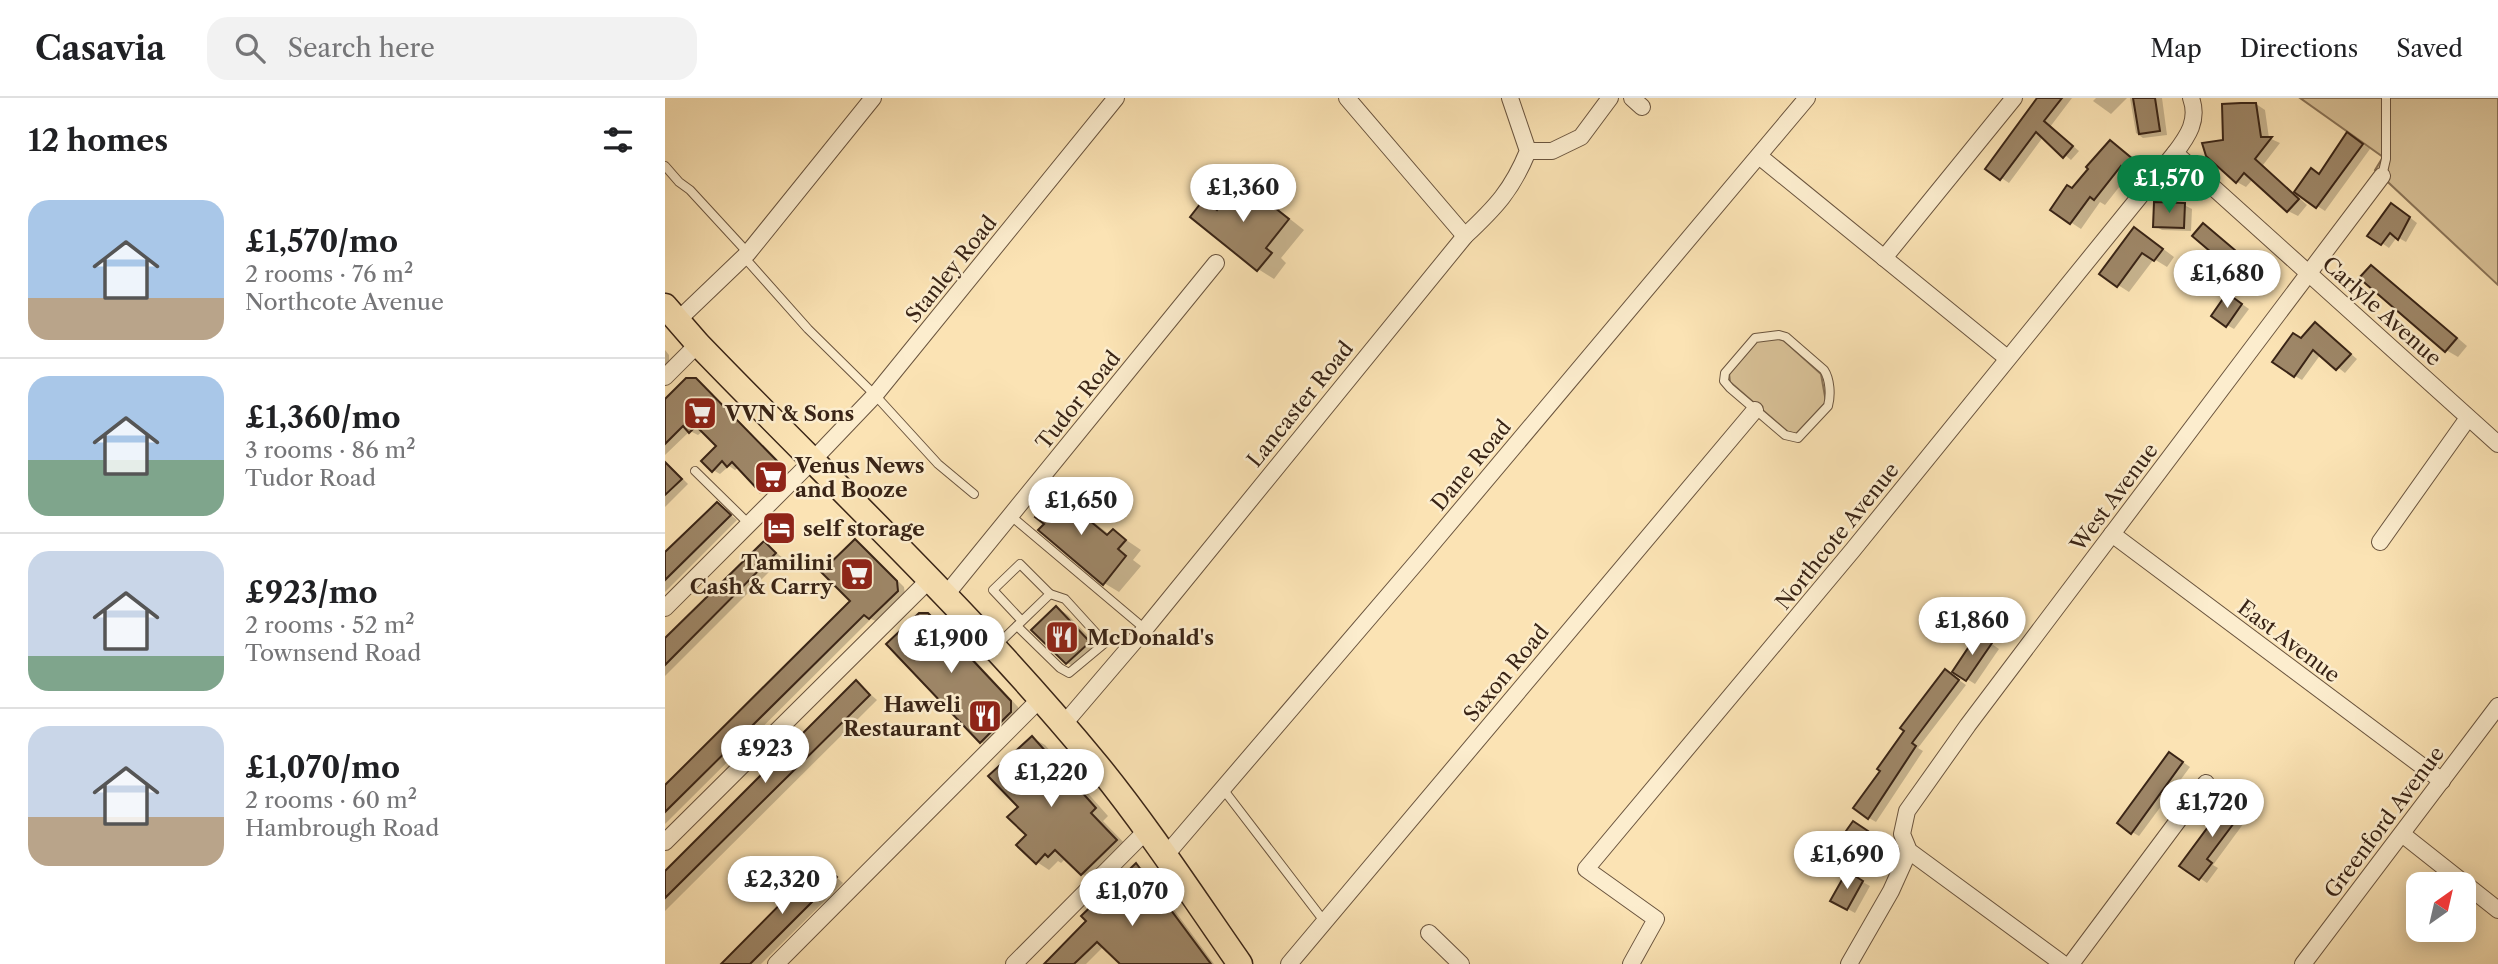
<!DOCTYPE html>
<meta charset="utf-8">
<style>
:root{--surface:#fff;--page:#f2f2f2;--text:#202124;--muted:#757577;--line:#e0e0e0;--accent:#0b8043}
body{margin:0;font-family:"Libre Caslon Text",serif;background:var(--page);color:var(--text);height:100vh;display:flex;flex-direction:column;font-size:26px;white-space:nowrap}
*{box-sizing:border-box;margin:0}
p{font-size:23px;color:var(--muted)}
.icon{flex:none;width:38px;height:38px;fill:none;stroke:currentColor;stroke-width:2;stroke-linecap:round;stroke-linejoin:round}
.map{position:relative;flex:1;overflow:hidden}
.details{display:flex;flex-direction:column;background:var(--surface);width:665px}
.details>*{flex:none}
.needle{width:46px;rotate:34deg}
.buttons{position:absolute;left:1741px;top:774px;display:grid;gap:14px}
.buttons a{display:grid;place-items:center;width:70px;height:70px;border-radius:14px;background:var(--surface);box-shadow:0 4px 18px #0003;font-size:35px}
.price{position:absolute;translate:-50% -60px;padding:0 16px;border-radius:24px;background:#fff;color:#222;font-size:23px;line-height:46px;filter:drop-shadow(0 2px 4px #0008)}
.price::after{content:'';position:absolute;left:50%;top:42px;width:21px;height:16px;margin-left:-10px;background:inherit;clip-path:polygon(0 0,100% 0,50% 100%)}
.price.on{background:var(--accent);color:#fff}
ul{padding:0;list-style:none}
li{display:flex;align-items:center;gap:21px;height:175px;padding:0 28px}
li+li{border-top:2px solid var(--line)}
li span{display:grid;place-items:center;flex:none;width:196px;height:140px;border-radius:21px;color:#555}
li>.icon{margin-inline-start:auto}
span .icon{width:84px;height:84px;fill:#fffc;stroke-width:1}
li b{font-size:30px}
h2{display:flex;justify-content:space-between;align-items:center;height:84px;padding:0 28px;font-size:30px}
header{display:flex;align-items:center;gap:42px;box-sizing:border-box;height:98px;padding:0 35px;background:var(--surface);border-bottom:2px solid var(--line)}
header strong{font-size:33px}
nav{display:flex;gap:38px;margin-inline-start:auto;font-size:24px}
.search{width:490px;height:63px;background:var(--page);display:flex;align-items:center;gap:18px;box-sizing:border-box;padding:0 24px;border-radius:21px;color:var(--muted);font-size:26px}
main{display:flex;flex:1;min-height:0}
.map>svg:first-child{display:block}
</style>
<header>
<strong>Casavia</strong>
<div class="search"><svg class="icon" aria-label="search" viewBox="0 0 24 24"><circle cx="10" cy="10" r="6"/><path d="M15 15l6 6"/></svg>Search here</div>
<nav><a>Map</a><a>Directions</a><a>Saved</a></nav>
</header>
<main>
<section class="details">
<h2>12 homes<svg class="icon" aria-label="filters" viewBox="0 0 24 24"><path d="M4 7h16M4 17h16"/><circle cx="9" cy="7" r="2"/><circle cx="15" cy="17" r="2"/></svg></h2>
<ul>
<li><span style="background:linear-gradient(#a9c7e8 70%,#b9a48a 0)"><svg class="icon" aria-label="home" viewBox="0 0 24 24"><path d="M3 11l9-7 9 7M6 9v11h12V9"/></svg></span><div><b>£1,570/mo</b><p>2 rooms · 76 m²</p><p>Northcote Avenue</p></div></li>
<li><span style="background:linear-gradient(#a9c7e8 60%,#7fa58c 0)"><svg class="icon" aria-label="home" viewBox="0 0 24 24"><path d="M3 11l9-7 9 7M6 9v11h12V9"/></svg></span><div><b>£1,360/mo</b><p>3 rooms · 86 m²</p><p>Tudor Road</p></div></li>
<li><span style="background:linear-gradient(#c9d6e8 75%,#7fa58c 0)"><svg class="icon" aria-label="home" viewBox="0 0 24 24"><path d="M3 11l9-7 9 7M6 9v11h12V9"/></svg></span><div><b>£923/mo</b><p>2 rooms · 52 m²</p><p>Townsend Road</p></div></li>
<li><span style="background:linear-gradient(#c9d6e8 65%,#b9a48a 0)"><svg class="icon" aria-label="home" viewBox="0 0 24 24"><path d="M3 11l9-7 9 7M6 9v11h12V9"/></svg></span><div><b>£1,070/mo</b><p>2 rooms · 60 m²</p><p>Hambrough Road</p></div></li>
</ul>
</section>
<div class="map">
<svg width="1833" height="866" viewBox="0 0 1833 866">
<rect width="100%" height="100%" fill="#fbe3b4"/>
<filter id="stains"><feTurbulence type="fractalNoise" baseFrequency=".00286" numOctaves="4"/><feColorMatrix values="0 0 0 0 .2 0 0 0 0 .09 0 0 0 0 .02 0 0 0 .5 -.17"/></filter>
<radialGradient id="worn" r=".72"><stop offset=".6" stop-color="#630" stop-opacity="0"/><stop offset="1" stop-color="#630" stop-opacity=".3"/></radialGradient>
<g fill="#dac399" stroke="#8a7458" stroke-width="2">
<path d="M1635,0H1833V187L1710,72L1718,59Z"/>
<path d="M1109,240L1117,241L1156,276L1161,304L1131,336L1123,334L1065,284L1064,275L1093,242Z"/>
</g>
<g fill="#0003">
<path d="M1375,0H1407L1385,29L1414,53L1406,62L1378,39L1344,85L1323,71Z"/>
<path d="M1431,0H1462L1446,16L1428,3Z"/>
<path d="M1465,0H1497L1502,37L1478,40L1471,35Z"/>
<path d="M1591,6L1600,12L1604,40L1615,45L1598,67L1642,107L1633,118L1623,113L1588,81L1581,89L1572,84L1560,44Z"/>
<path d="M1690,41L1705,51L1660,113L1631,94L1654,77Z"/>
<path d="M1446,45L1468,60L1458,73H1462L1471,62L1478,69L1472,77L1466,74L1440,107L1435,104L1416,131L1387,112L1408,92Z"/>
<path d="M577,85L592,95L639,132L616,160L621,165L609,181L593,171L539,104L554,112Z"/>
<path d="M1519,107L1527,111L1526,133L1497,132L1490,128Z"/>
<path d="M1734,111L1752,125L1741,144L1732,139L1724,150L1705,137Z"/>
<path d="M1539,127L1584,163L1574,174L1567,170Z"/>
<path d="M1481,138L1509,159L1502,169L1489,161L1464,194L1453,187Z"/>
<path d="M1706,169L1718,176L1802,248L1793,259L1781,252Z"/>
<path d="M1570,201L1584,211L1569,231L1562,227Z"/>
<path d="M1651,227L1692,261L1680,275L1656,256L1637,282L1630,278L1637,242Z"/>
<path d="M0,252L4,257V268L0,271Z"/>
<path d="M31,282L39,287L125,375L104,396L96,392L74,369L70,372L64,368L55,376L48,372L53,348L38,333L33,337L25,333L0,357V304Z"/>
<path d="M0,363L23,386L0,409Z"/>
<path d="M396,390L428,413L422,419L445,437L448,433L476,452L468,462L476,468L454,494L439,485L381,426Z"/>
<path d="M52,406L72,422L0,494V457Z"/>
<path d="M190,443L198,448L239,489L240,497L213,524L206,521L0,726V690L188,503Z"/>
<path d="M99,445L118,460L0,578V543Z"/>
<path d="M392,510L403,517L436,551L414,571L402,565Z"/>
<path d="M263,517L277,527L353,609V618L323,648L316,644Z"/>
<path d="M1321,542L1334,551L1310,586L1289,573Z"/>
<path d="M1287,577L1301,587L1253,650L1258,653L1211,724L1204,720L1217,673Z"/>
<path d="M191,584L212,602L0,813V774Z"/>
<path d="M367,640L380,647L443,718L438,723L464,750L429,783L417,776L401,760L396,765L393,763L384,772L372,764L355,709Z"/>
<path d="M1512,660L1525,669L1474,738L1467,734Z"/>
<path d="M1574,704L1587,714L1548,767L1553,770L1542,785L1517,768Z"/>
<path d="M1196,729L1210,739L1192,764L1185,759Z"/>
<path d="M157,766L178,785L96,866H58Z"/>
<path d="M471,767L479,771L549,866H457L439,848L421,866H381Z"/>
<path d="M1183,776L1205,788L1190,815L1168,803Z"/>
</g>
<g fill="#9e8768" stroke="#392416" stroke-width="2">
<path d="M1372,0H1397L1379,23L1408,48L1398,60L1371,34L1335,82L1320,71Z"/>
<path d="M1468,0H1490L1495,33L1474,36Z"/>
<path d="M1576,5H1591L1596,39H1607L1590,61L1634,101L1622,114L1579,75L1571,85L1541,58L1537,45L1558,42L1557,6Z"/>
<path d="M1682,34L1698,46L1651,110L1629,94L1646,70L1654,76Z"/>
<path d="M1445,42L1469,62L1461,72L1456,68L1429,102L1425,99L1405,126L1385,112L1402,87L1407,90L1423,71L1421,69Z"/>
<path d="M576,83L624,121L601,150L607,155L592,173L525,119L539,101L552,112Z"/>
<path d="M1489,104L1520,105L1519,130L1488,129Z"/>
<path d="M1726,105L1745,119L1733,142L1725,135L1716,147L1702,138Z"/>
<path d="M1538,125L1577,158L1566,171L1527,138Z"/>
<path d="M1469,129L1498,151L1489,163L1477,155L1452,189L1434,176Z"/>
<path d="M1706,167L1792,240L1780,254L1694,180Z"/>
<path d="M1562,195L1577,206L1561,229L1546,218Z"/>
<path d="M1650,224L1686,256L1671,272L1648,252L1629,279L1607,264L1628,235L1636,240Z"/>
<path d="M21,280H31L118,369V376L103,390L101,388L95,394L67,364L62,369L57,363L47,374L36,363L51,348L31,328L24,335L18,328L0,346V301Z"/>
<path d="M0,364L17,381L0,397Z"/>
<path d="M395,388L413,403L408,409L442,437L448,431L461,442L453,451L461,458L438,487L373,432L379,426L370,419Z"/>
<path d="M52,404L66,417L0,482V454Z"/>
<path d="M190,441L232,483L233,493L204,521L199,517L0,714V687L185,503L156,474Z"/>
<path d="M99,443L111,455L0,567V540Z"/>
<path d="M391,508L425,544L401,566L366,532Z"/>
<path d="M254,515H263L269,521L346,603V614L315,645L221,546Z"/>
<path d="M1313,535L1327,545L1301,583L1287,574Z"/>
<path d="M1280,571L1294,582L1247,645L1251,648L1203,721L1188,710L1215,673L1212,671L1239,633L1235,630Z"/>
<path d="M191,582L205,597L0,800V773Z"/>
<path d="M367,638L431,710L426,715L452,742L416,777L390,752L383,759L380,756L371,766L351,747L361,737L342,719L353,709L323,678Z"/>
<path d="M1504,654L1518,664L1466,736L1452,725Z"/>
<path d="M1566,698L1581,709L1542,761L1547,765L1534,782L1514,768Z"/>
<path d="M1188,723L1203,733L1184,761L1169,750Z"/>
<path d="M157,764L172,779L85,866H56Z"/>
<path d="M471,765L546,866H455L432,844L409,866H379L421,823L416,818Z"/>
<path d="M1182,773L1198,783L1182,812L1165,803Z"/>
</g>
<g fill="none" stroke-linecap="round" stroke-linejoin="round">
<g stroke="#6a543e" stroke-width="10">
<g id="service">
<path d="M0,68L14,84L25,92L83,155"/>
<path d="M1717,78L1721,61V0"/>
<path d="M79,159L143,231L210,297L273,366L309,396"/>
<path d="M1114,237L1121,239L1159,272C1165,281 1166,297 1163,308L1133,340L1120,337L1065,290L1059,283L1060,275L1090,240Z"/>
<path d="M30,373L84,426"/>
<path d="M346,418L480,531"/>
<path d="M352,528L395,570L404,575L440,545L400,501L385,496"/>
<path d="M331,548L385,496L355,466L328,492L357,523"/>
<path d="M558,691L659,823"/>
</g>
</g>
<g stroke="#6a543e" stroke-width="18">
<g id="minor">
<path d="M682,0L800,138"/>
<path d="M967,0L977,9"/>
<path d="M863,53H887L916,39L945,0"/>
<path d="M1510,55L1833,346"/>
<path d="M1094,58L1342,260"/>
<path d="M1219,160L1349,0"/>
<path d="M13,222L83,155L208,0"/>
<path d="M0,279L33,246"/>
<path d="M1447,436L1777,683"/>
<path d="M1715,444L1803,320"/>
<path d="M280,498L551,165"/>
<path d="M0,510L147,363L210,297L451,0"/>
<path d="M398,627L480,531L800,138C831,109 847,92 863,53L845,0"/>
<path d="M1737,736L1833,812"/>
<path d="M0,744L264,482"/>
<path d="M500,758L757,458L1142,0"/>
<path d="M764,835L796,866"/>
<path d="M111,866L375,601"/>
<path d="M349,866L482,732"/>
<path d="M624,866L1090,312"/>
<path d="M966,866L991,821L921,771L1187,453L1510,55C1523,38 1534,22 1526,0"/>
<path d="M1184,866L1226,793L1244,753"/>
<path d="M1398,866L1244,753L1237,736L1242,713L1303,627L1717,78"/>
<path d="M1406,866L1541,685"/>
<path d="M1638,866L1833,608"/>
</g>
</g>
<g stroke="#392416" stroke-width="27">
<path id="primary" d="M0,208L33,246C167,385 310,518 433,668C484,731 529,800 575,866"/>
</g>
<use href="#service" stroke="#fcedce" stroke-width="8"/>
<use href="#minor" stroke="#fcedce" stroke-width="16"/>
<use href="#primary" stroke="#fbe3b4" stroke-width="24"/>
</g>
<defs>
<g id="supermarket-square" transform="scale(1.75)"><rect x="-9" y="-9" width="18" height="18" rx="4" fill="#8f2418" stroke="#fcedce"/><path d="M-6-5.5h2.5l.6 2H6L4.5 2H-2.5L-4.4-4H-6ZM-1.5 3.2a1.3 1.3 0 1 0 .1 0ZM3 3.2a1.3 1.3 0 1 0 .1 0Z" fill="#fff"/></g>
<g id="hotel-square" transform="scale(1.75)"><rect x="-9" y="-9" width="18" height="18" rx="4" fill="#8f2418" stroke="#fcedce"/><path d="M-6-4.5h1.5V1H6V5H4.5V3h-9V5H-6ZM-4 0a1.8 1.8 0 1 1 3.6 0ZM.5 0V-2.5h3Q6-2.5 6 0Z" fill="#fff"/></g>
<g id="restaurant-square" transform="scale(1.75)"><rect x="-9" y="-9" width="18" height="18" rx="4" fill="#8f2418" stroke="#fcedce"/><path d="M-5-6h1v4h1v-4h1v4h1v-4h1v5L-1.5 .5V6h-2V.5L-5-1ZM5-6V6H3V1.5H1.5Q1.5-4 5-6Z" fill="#fff"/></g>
</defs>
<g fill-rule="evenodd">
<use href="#supermarket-square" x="35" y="315"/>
<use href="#supermarket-square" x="106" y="379"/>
<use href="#hotel-square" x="114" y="430"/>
<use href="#supermarket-square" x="192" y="476"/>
<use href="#restaurant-square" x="397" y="539"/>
<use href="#restaurant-square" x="320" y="618"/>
</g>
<g text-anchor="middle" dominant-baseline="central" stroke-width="5" stroke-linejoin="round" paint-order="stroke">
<g font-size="21" fill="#392416" stroke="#fcedce">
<text transform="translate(286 171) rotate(-51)">Stanley Road</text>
<text transform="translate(1717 213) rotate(42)">Carlyle Avenue</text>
<text transform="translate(413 302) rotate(-51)">Tudor Road</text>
<text transform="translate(635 306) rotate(-51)">Lancaster Road</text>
<text transform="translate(806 367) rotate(-50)">Dane Road</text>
<text transform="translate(1449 399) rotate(-53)">West Avenue</text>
<text transform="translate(1172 438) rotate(-51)">Northcote Avenue</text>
<text transform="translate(1624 543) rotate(37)">East Avenue</text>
<text transform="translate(841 575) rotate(-50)">Saxon Road</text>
<text transform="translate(1719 724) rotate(-53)">Greenford Avenue</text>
</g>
<g font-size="21" font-weight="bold" fill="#392416" stroke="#fcedce" text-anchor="start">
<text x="60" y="315">VVN &amp; Sons</text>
<text x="130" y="367">Venus News<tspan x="130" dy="24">and Booze</tspan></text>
<text x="138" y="430">self storage</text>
<text x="168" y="464" text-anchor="end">Tamilini<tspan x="168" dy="24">Cash &amp; Carry</tspan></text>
<text x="422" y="539">McDonald's</text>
<text x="296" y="606" text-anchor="end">Haweli<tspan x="296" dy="24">Restaurant</tspan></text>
</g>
</g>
<rect width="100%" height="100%" filter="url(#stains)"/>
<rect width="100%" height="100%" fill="url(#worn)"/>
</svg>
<div class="buttons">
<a><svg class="needle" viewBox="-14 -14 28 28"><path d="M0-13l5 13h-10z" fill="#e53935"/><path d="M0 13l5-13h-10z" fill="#757577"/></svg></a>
</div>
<b class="price on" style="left:1504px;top:117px">£1,570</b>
<b class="price" style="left:578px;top:126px">£1,360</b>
<b class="price" style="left:1562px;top:212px">£1,680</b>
<b class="price" style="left:416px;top:439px">£1,650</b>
<b class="price" style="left:1307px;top:559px">£1,860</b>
<b class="price" style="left:286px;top:577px">£1,900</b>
<b class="price" style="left:100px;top:687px">£923</b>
<b class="price" style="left:386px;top:711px">£1,220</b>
<b class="price" style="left:1547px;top:741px">£1,720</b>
<b class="price" style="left:1182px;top:793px">£1,690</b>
<b class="price" style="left:117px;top:818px">£2,320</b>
<b class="price" style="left:467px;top:830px">£1,070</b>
</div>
</main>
